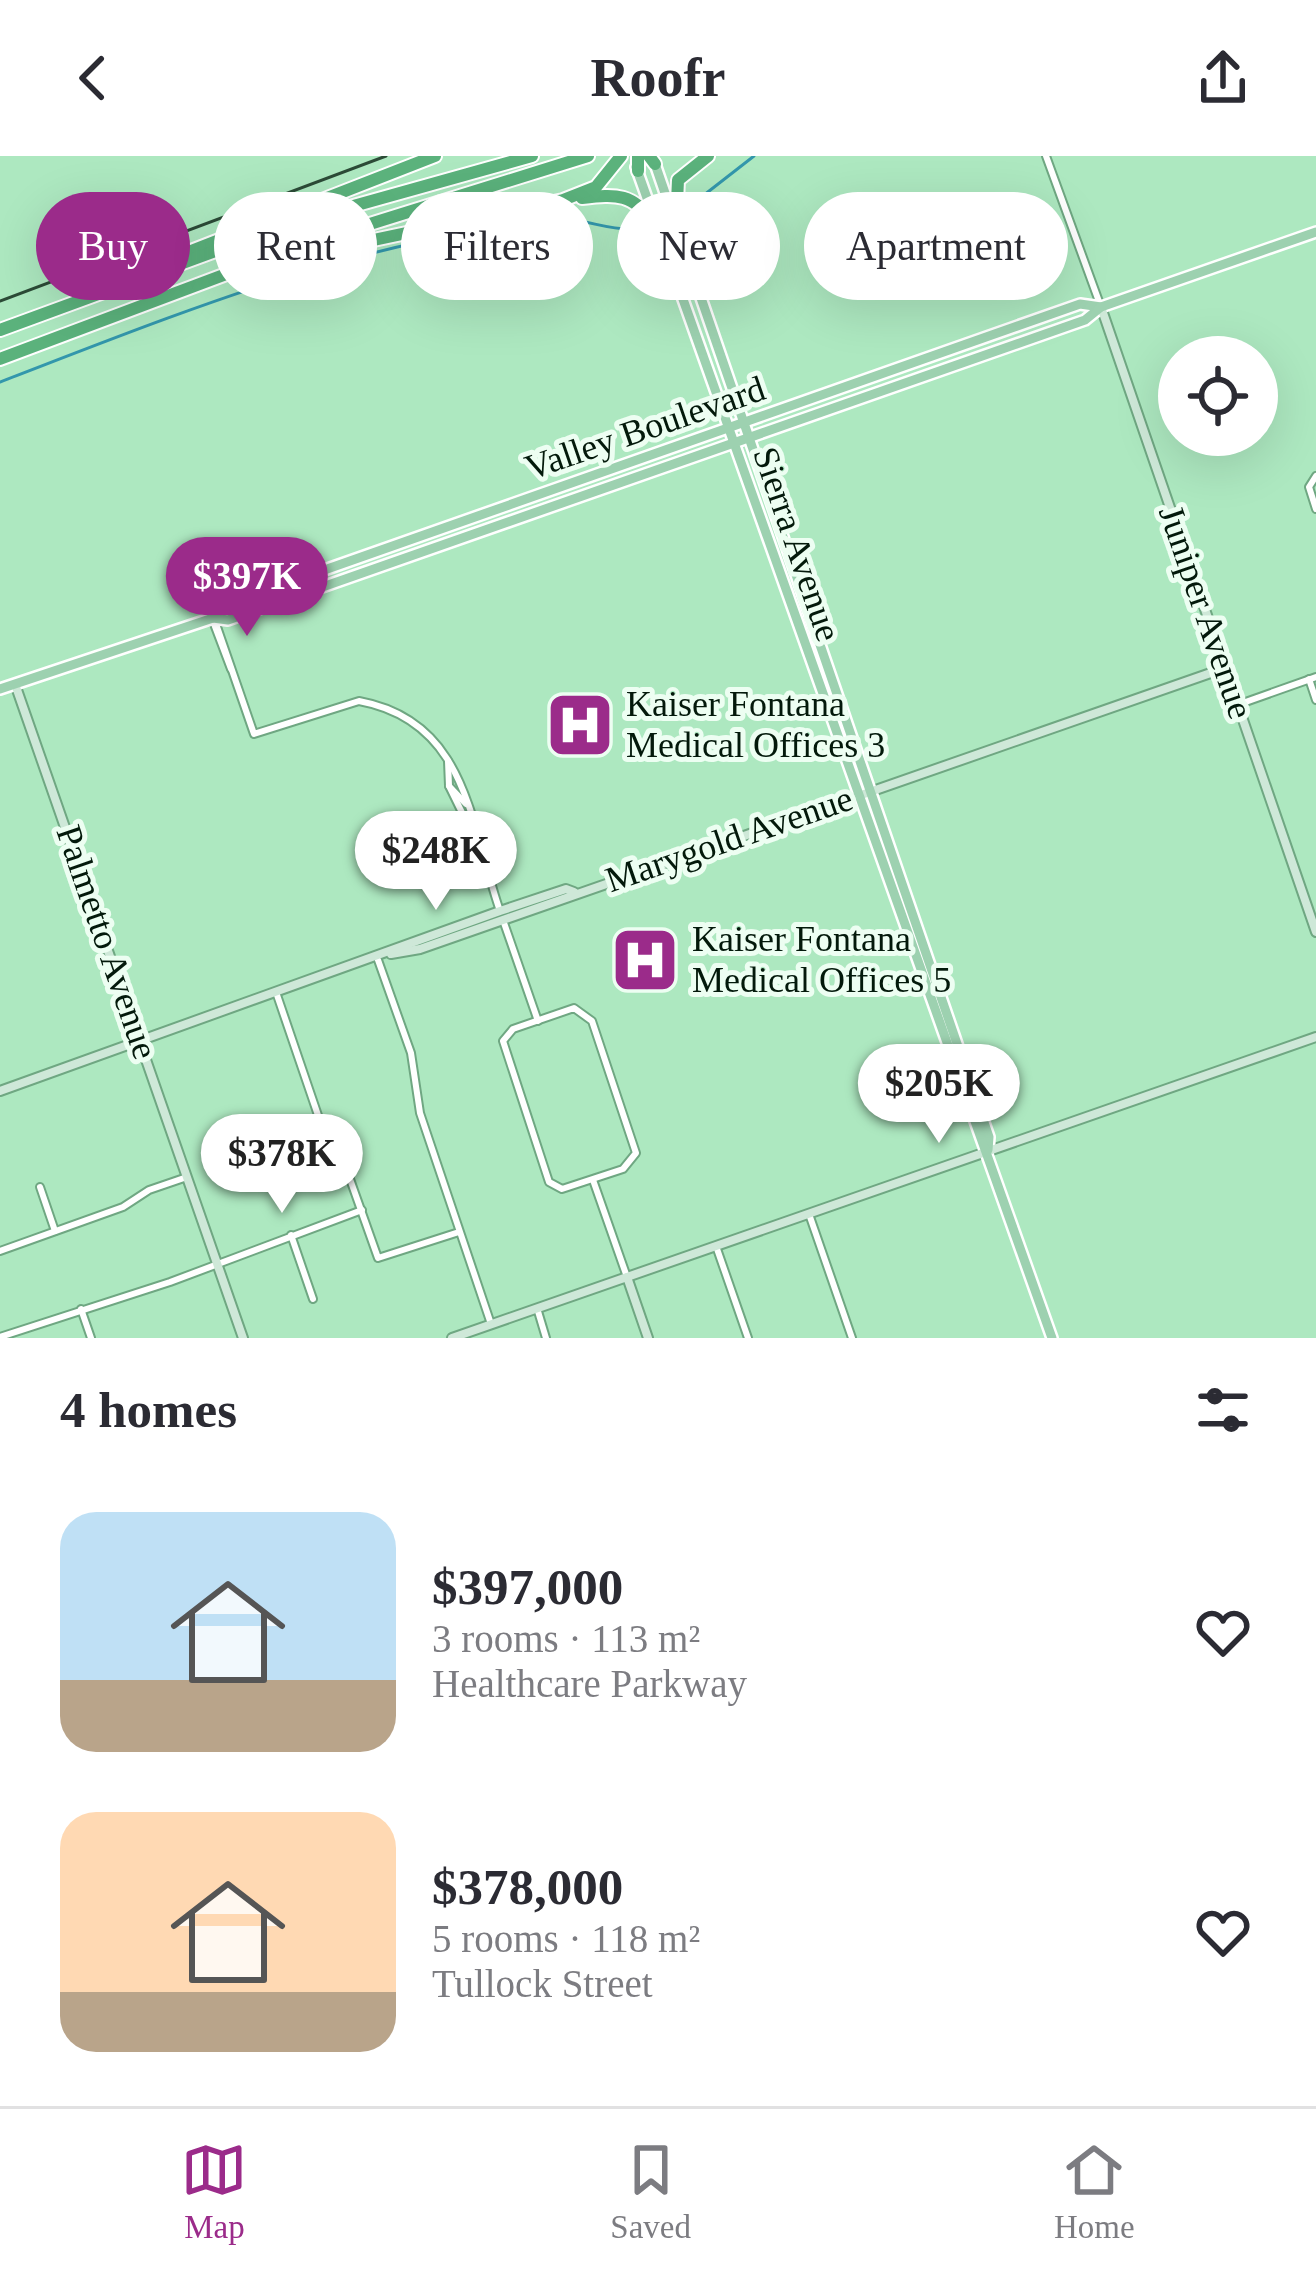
<!DOCTYPE html>
<meta charset="utf-8">
<style>
:root{--surface:#fff;--page:#f2f2f3;--text:#2b2b33;--muted:#7c7c81;--line:#e1e1e2;--accent:#9b2b8a}
body{margin:0;font-family:"Times New Roman",serif;background:var(--page);color:var(--text);height:100vh;display:flex;flex-direction:column;font-size:45px;white-space:nowrap}
*{box-sizing:border-box;margin:0}
p{font-size:39px;color:var(--muted)}
.icon{flex:none;width:66px;height:66px;fill:none;stroke:currentColor;stroke-width:2;stroke-linecap:round;stroke-linejoin:round}
.map{position:relative;height:1182px;overflow:hidden}
.drawer{display:flex;flex-direction:column;background:var(--surface);flex:1}
.drawer>*{flex:none}
.top-card{position:absolute;left:36px;top:36px;width:1245px;height:108px;display:flex;gap:24px}
.controls{position:absolute;left:1158px;top:180px;display:grid;gap:24px}
.controls a{display:grid;place-items:center;width:120px;height:120px;border-radius:50%;background:var(--surface);box-shadow:0 12px 48px #0002;font-size:60px}
.price{position:absolute;translate:-50% -102px;padding:0 27px;border-radius:42px;background:#fff;color:#222;font-size:39px;line-height:78px;filter:drop-shadow(0 3px 6px #0008)}
.price::after{content:'';position:absolute;left:50%;top:72px;width:36px;height:27px;margin-left:-18px;background:inherit;clip-path:polygon(0 0,100% 0,50% 100%)}
.price.on{background:var(--accent);color:#fff}
ul{padding:0;list-style:none}
li{display:flex;align-items:center;gap:36px;height:300px;padding:0 60px}
li span{display:grid;place-items:center;flex:none;width:336px;height:240px;border-radius:36px;color:#555}
li>.icon{margin-inline-start:auto}
span .icon{width:144px;height:144px;fill:#fffc;stroke-width:1}
li b{font-size:51px}
h2{display:flex;justify-content:space-between;align-items:center;height:144px;padding:0 60px;font-size:51px}
.tag{padding:0 42px;border-radius:54px;background:var(--surface);box-shadow:0 12px 48px #0002;font-size:42px;line-height:108px}
.tag.on{background:var(--accent);color:#fff}
header{display:flex;justify-content:space-between;align-items:center;height:156px;padding:0 60px;background:var(--surface);font-size:54px;font-weight:800}
.tabs{display:flex;justify-content:space-around;align-items:center;height:168px;border-top:3px solid var(--line);background:var(--surface);font-size:33px;color:var(--muted)}
.tabs a{display:grid;justify-items:center;gap:6px}
.tabs .on{color:var(--accent)}
.map>svg:first-child{display:block}
</style>
<header><svg class="icon" aria-label="back" viewBox="0 0 24 24"><path d="M15 5l-7 7 7 7"/></svg>Roofr<svg class="icon" aria-label="share" viewBox="0 0 24 24"><path d="M12 15V3M7 8l5-5 5 5M5 13v7h14v-7"/></svg></header>
<div class="map">
<svg width="1316" height="1182" viewBox="0 0 1316 1182">
<rect width="100%" height="100%" fill="#ade8c0"/>
<g fill="none" stroke-linecap="round" stroke-linejoin="round">
<g stroke="#3397ac" stroke-width="3">
<path d="M695,46L754,0"/>
<path d="M0,226C182,156 364,81 560,64C583,62 607,74 631,73"/>
</g>
<g stroke="#6fa782" stroke-width="10">
<g id="street">
<path d="M1046,0L1101,151"/>
<path d="M1316,320L1309,331L1316,353"/>
<path d="M215,465L254,578L359,545C468,565 470,669 500,755"/>
<path d="M214,468L231,513"/>
<path d="M1309,523L1316,544"/>
<path d="M1237,549L1316,521"/>
<path d="M448,605L449,630L473,679"/>
<path d="M449,630L466,648"/>
<path d="M503,764L538,865"/>
<path d="M378,804L411,897L420,957L491,1168"/>
<path d="M277,839L322,971L345,1009L378,1102L459,1076"/>
<path d="M574,852L592,865L636,997L623,1013L562,1033L549,1026L503,885L513,873Z"/>
<path d="M593,1024L627,1121"/>
<path d="M40,1031L55,1075"/>
<path d="M809,1058L852,1182"/>
<path d="M291,1079L313,1143"/>
<path d="M716,1090L748,1182"/>
<path d="M0,1095L123,1051L149,1034L187,1021"/>
<path d="M537,1152L546,1182"/>
<path d="M81,1153L91,1182"/>
<path d="M0,1181L170,1126L362,1054"/>
</g>
</g>
<g stroke="#6fa782" stroke-width="12">
<g id="secondary">
<path d="M1101,151L1316,776"/>
<path d="M15,528L243,1182"/>
<path d="M391,798L420,793L1225,512"/>
<path d="M0,935L500,755L566,733L574,736"/>
<path d="M627,1121L648,1182"/>
<path d="M452,1182L1316,881"/>
</g>
</g>
<g stroke="#fff" stroke-width="14">
<g id="primary">
<path d="M654,5L989,981L988,994"/>
<path d="M636,11L1052,1182"/>
<path d="M213,462L225,449L1080,148L1101,151"/>
<path d="M0,533L213,462L228,464L1085,164L1101,151L1316,76"/>
</g>
</g>
<g stroke="#fff" stroke-width="16">
<g id="highway">
<path d="M638,0V15"/>
<path d="M649,0L655,8"/>
<path d="M582,42C617,38 633,37 655,68"/>
<path d="M676,69L678,24L708,0"/>
<path d="M191,95L435,0"/>
<path d="M274,105L563,44L596,31L621,0"/>
<path d="M0,174L289,68L532,0"/>
<path d="M0,203L309,87L588,0"/>
</g>
</g>
<use href="#street" stroke="#fff" stroke-width="6"/>
<use href="#secondary" stroke="#cee8d8" stroke-width="8"/>
<use href="#primary" stroke="#9dd1b0" stroke-width="9"/>
<use href="#highway" stroke="#5bb27c" stroke-width="12"/>
<path stroke="#2c4b37" stroke-width="3" d="M0,145L386,0"/>
</g>
<defs>
<g id="hospital-square" transform="scale(3.45)"><rect x="-9" y="-9" width="18" height="18" rx="4" fill="#9b2b8a" stroke="#edfef2"/><path d="M-5-5h3v3.5h4V-5h3V5h-3V1.5h-4V5h-3Z" fill="#fff"/></g>
</defs>
<g fill-rule="evenodd">
<use href="#hospital-square" x="580" y="569"/>
<use href="#hospital-square" x="645" y="804"/>
</g>
<g text-anchor="middle" dominant-baseline="central" stroke-width="10" stroke-linejoin="round" paint-order="stroke">
<g font-size="36" fill="#03190b" stroke="#edfef2">
<text transform="translate(645 272) rotate(-19)">Valley Boulevard</text>
<text transform="translate(797 388) rotate(71)">Sierra Avenue</text>
<text transform="translate(1206 456) rotate(71)">Juniper Avenue</text>
<text transform="translate(729 683) rotate(-19)">Marygold Avenue</text>
<text transform="translate(107 786) rotate(71)">Palmetto Avenue</text>
</g>
<g font-size="36" fill="#03190b" stroke="#edfef2" text-anchor="start">
<text x="626" y="548">Kaiser Fontana<tspan x="626" dy="41">Medical Offices 3</tspan></text>
<text x="692" y="783">Kaiser Fontana<tspan x="692" dy="41">Medical Offices 5</tspan></text>
</g>
</g>
</svg>
<div class="controls">
<a><svg class="icon" aria-label="locate" viewBox="0 0 24 24"><circle cx="12" cy="12" r="6"/><path d="M12 2v4M12 18v4M2 12h4M18 12h4"/></svg></a>
</div>
<b class="price on" style="left:247px;top:483px">$397K</b>
<b class="price" style="left:436px;top:757px">$248K</b>
<b class="price" style="left:939px;top:990px">$205K</b>
<b class="price" style="left:282px;top:1060px">$378K</b>
<div class="top-card">
<a class="tag on">Buy</a>
<a class="tag">Rent</a>
<a class="tag">Filters</a>
<a class="tag">New</a>
<a class="tag">Apartment</a>
</div>
</div>
<section class="drawer">
<h2>4 homes<svg class="icon" aria-label="filters" viewBox="0 0 24 24"><path d="M4 7h16M4 17h16"/><circle cx="9" cy="7" r="2"/><circle cx="15" cy="17" r="2"/></svg></h2>
<ul>
<li><span style="background:linear-gradient(#bfe0f5 70%,#b9a48a 0)"><svg class="icon" aria-label="home" viewBox="0 0 24 24"><path d="M3 11l9-7 9 7M6 9v11h12V9"/></svg></span><div><b>$397,000</b><p>3 rooms · 113 m²</p><p>Healthcare Parkway</p></div><svg class="icon" aria-label="heart" viewBox="0 0 24 24"><path d="M12 20l-8-8c-3-5 5-10 8-4 3-6 11-1 8 4z"/></svg></li>
<li><span style="background:linear-gradient(#ffd9b3 75%,#b9a48a 0)"><svg class="icon" aria-label="home" viewBox="0 0 24 24"><path d="M3 11l9-7 9 7M6 9v11h12V9"/></svg></span><div><b>$378,000</b><p>5 rooms · 118 m²</p><p>Tullock Street</p></div><svg class="icon" aria-label="heart" viewBox="0 0 24 24"><path d="M12 20l-8-8c-3-5 5-10 8-4 3-6 11-1 8 4z"/></svg></li>
</ul>
</section>
<nav class="tabs">
<a class="on"><svg class="icon" aria-label="map" viewBox="0 0 24 24"><path d="M3 6l6-2 6 2 6-2v14l-6 2-6-2-6 2zM9 4v14M15 6v14"/></svg>Map</a>
<a><svg class="icon" aria-label="saved" viewBox="0 0 24 24"><path d="M7 4h10v16l-5-4-5 4z"/></svg>Saved</a>
<a><svg class="icon" aria-label="home" viewBox="0 0 24 24"><path d="M3 11l9-7 9 7M6 9v11h12V9"/></svg>Home</a>
</nav>
